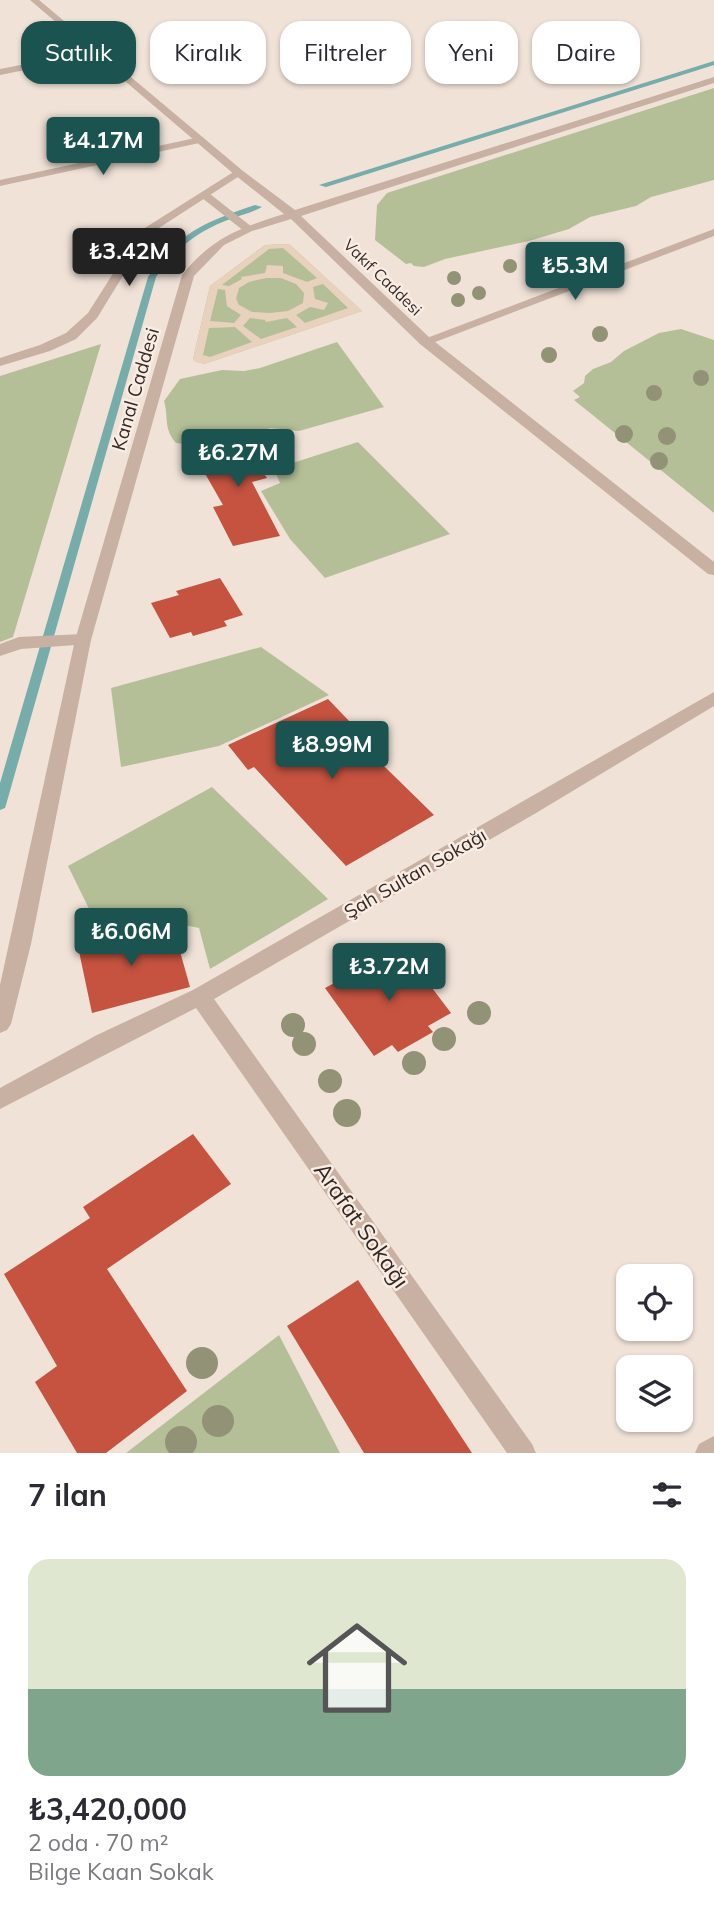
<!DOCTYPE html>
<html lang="tr">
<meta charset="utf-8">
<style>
:root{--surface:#fff;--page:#f2f2f3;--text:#2b2b33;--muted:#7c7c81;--line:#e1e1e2;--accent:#1b5351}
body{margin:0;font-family:Mulish,sans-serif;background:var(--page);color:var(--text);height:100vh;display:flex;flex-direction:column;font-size:26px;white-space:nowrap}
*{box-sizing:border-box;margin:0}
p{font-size:23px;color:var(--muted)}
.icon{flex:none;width:38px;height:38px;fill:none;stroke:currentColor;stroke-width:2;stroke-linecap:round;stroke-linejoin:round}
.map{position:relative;height:1453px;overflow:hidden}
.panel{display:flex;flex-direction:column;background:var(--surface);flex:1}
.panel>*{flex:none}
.hud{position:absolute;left:21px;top:21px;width:672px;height:63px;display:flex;gap:14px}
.fabs{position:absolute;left:616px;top:1264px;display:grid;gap:14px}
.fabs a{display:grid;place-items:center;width:77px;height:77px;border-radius:14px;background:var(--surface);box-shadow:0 2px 5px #0004;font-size:35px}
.price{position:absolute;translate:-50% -60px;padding:0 16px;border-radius:7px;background:var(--accent);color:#fff;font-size:23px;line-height:46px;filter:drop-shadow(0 2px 4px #0008)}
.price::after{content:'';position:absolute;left:50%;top:42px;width:21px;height:16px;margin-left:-10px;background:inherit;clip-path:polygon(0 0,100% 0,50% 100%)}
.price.selected{background:#222;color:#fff}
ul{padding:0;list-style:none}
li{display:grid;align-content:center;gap:14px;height:371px;padding:0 28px}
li+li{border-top:2px solid var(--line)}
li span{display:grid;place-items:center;height:217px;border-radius:21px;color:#555}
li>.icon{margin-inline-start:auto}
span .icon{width:126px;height:126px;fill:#fffc;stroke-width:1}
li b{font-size:30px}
h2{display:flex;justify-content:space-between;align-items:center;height:84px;padding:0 28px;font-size:30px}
.chip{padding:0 24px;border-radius:21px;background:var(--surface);box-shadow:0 2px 5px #0004;font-size:24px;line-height:63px}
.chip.selected{background:var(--accent);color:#fff}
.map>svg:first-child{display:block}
</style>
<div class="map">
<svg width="714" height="1453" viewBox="0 0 714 1453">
<rect width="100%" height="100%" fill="#f0e2d7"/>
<g fill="#b5bf97">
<path d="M714,88V180L651,197L636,206L590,217L569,229L529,241L445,259L424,267L414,266L411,263L406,264L375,240L377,205L387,193Z"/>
<path d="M289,244L362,311L204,364L193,359L210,286L265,245Z"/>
<path d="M681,329L714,340V513L574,400L580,397L573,391L584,383L585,376L593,369L611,362L624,351L659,333Z"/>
<path d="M337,342L384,407L299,431L271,428L197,445L176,443C163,428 169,418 164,401L180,379L222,370L244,371L260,368Z"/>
<path d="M101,344L13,637L0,642V376Z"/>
<path d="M358,442L450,534L325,578L290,539L261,491L280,483L274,469Z"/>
<path d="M261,647L329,695L219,746L121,767L111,688Z"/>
<path d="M212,787L328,899L210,969L199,928L135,915L96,923L68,866Z"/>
<path d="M279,1335L340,1453H126Z"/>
</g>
<path fill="#e8d1bd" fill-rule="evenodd" d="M289,244L362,311L204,364L195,362L193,359L210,286L265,245ZM283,248L317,278L307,282L283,273V266L267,265L265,273L241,277L242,279L229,286L222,285L269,249ZM266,278H281L296,284L304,293L303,303L288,311L270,313L252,312L239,305L236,299L239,288L249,282ZM323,284L348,308L305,323L296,315L310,307L324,310L328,303L315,299L313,287ZM218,289L225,290L227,306L241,315L234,323L210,321ZM250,318L265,320L266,322L287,318L297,327L261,339L243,326ZM235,327L252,342L210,357L203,355L209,328Z"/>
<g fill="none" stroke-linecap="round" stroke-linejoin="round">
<g fill="#76adaa" fill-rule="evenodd">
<path d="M714,61V65L326,187L319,185Z"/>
<path d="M255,205L262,207C251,213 237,216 225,221C195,233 174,250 156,277L6,805L5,808L0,810V783L148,277C179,232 205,222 255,205Z"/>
</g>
</g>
<g fill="#c55340">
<path d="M248,436L268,468L261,469L267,478L252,482L280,536L233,546L213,507L223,505L191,449Z"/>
<path d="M220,578L243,615L224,621L227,626L193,636L191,632L170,638L151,603L179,595L176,591Z"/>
<path d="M328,699L350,722L342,725L434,815L346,866L254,767L248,770L228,745Z"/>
<path d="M138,928L141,939L174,930L190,987L92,1013L77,942Z"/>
<path d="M401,947L451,1013L428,1026L433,1032L398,1052L392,1045L374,1056L325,988Z"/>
<path d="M193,1134L231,1184L107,1269L187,1391L106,1453H77L35,1382L57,1366L4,1274L90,1218L83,1207Z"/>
<path d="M358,1280L472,1453H364L287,1326Z"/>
</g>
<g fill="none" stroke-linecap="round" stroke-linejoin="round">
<path fill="#c8b0a3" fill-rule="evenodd" d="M202,194H210L252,227V231H244L202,198Z"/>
<g fill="#c8b0a3" fill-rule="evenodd">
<path d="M97,50L100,51V55L0,75V69Z"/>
<path d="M200,137L204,138V142L0,186V180Z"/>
<path d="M235,171L244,173L148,235L97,318L76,339L50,351L0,366V358L40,345L66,333L88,313L140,231Z"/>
<path d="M714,229V236L430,344H420L419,341Z"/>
<path d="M83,634L89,636L91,640L89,644L21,649L0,656V644L19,637Z"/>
<path d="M714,692V706L536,813L214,999L532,1444L536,1453H507L196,1008L0,1109V1088L97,1035L193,990Z"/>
<path d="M714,1436V1453H695L699,1444Z"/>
</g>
<path fill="#c8b0a3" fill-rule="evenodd" d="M30,0H39L243,171L295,210L714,77V83L301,216L430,338L714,562V575L708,574L420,344L291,219L252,231L224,245L194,276L91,640L31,944L11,1024L7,1030L0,1033V985L75,640L182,275C213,237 239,228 284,214L235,175Z"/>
</g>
<g fill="#929277">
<circle cx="577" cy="256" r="7"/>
<circle cx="538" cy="258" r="7"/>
<circle cx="510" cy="266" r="7"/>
<circle cx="454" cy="278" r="7"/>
<circle cx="536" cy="280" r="7"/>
<circle cx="479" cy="293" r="7"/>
<circle cx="458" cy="300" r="7"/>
<circle cx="600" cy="334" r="8"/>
<circle cx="549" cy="355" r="8"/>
<circle cx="701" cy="378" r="8"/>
<circle cx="654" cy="393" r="8"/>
<circle cx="624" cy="434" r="9"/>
<circle cx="667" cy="436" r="9"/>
<circle cx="659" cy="461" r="9"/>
<circle cx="479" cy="1013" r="12"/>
<circle cx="293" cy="1025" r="12"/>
<circle cx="444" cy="1039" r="12"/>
<circle cx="304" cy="1044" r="12"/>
<circle cx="414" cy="1063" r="12"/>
<circle cx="330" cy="1081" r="12"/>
<circle cx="347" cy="1113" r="14"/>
<circle cx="202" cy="1363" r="16"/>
<circle cx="218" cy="1421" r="16"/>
<circle cx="181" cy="1442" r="16"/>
</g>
<g text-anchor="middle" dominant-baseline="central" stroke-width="5" stroke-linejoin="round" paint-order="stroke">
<g font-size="16" fill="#332825" stroke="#f8ece3">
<text transform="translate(383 277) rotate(44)">Vakıf Caddesi</text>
</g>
<g font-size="19" fill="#332825" stroke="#f8ece3">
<text transform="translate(135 389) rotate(-74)">Kanal Caddesi</text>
<text transform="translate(415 873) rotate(-30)">Şah Sultan Sokağı</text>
</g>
<g font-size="23" fill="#332825" stroke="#f8ece3">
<text transform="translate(362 1225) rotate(55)">Arafat Sokağı</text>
</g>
</g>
</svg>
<div class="fabs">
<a><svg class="icon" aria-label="locate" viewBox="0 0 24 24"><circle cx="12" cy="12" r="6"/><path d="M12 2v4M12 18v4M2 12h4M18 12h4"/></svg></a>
<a><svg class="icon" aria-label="layers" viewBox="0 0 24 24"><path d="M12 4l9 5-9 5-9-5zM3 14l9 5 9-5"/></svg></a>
</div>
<b class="price" style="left:103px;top:177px">₺4.17M</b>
<b class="price selected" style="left:129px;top:288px">₺3.42M</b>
<b class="price" style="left:575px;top:302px">₺5.3M</b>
<b class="price" style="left:238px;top:489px">₺6.27M</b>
<b class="price" style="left:332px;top:781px">₺8.99M</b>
<b class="price" style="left:131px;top:968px">₺6.06M</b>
<b class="price" style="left:389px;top:1003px">₺3.72M</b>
<div class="hud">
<a class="chip selected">Satılık</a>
<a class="chip">Kiralık</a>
<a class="chip">Filtreler</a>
<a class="chip">Yeni</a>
<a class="chip">Daire</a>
</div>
</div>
<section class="panel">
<h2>7 ilan<svg class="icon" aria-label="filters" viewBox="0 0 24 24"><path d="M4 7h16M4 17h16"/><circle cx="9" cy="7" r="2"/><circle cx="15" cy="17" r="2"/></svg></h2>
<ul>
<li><span style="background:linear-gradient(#dfe7d0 60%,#7fa58c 0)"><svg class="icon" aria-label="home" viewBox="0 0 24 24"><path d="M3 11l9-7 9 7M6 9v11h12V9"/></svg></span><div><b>₺3,420,000</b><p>2 oda · 70 m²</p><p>Bilge Kaan Sokak</p></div></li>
</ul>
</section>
